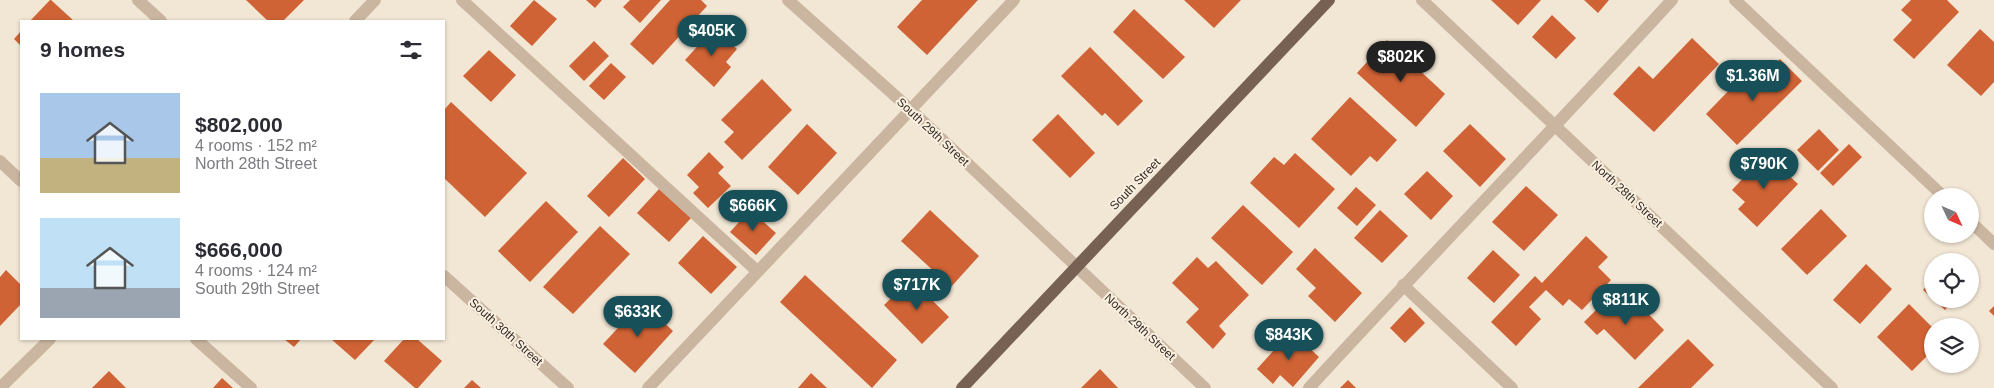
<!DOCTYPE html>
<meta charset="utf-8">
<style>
:root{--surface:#fff;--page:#f2f2f3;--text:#2b2b33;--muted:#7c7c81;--accent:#175058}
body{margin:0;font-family:Arial,sans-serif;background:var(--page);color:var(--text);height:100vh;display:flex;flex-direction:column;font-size:19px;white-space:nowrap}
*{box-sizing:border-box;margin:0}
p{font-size:16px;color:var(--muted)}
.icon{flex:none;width:28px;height:28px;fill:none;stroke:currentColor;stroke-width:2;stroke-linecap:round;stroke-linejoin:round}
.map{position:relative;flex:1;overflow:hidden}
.drawer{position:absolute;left:20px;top:20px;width:425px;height:320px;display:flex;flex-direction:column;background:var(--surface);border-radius:0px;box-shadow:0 1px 4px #0004}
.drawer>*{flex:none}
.needle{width:32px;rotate:134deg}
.buttons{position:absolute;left:1924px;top:188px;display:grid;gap:10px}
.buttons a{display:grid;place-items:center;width:55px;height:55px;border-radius:50%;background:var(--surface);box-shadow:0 1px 4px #0004;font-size:25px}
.price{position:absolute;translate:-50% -42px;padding:0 11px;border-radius:18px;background:var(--accent);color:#fff;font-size:16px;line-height:32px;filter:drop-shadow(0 1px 2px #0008)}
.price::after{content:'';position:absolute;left:50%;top:30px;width:15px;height:11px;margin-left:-8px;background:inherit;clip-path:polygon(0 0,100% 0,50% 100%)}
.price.active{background:#222;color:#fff}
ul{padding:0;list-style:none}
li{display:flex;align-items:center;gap:15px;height:125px;padding:0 20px}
li span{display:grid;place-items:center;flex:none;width:140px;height:100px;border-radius:0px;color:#555}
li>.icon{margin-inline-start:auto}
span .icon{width:60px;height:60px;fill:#fffc;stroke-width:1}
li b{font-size:21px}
h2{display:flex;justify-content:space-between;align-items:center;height:60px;padding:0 20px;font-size:21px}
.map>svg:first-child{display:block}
</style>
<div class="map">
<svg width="1994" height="388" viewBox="0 0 1994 388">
<rect width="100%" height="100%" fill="#f2e6d4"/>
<g fill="#cf6335">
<path d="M50,0H51L74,21H30Z"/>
<path d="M246,0H304L283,21H268Z"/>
<path d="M534,0L557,19L532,46L510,26Z"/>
<path d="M586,0H602L595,8Z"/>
<path d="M630,0H661L640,23L623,7Z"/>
<path d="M670,0H701L707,6L653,65L630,44Z"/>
<path d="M922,0H978L927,55L897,27Z"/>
<path d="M1184,0H1241L1214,28Z"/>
<path d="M1491,0H1541L1518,25Z"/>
<path d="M1584,0H1609L1598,13Z"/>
<path d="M1911,0H1947L1959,12L1914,59L1893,40L1912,20L1901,10Z"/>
<path d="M1134,9L1185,57L1163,79L1113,32Z"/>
<path d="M1552,15L1576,38L1556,59L1532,37Z"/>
<path d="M714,28L737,49L726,62L731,67L714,87L685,60Z"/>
<path d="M1980,29L1994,42V82L1981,96L1947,65Z"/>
<path d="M21,31V46L14,39Z"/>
<path d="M1692,38L1719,64L1654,132L1613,94L1639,66L1653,79Z"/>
<path d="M1387,40L1445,94L1416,127L1357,73Z"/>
<path d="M594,41L609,56L584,81L569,66Z"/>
<path d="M1090,47L1143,101L1118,126L1105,113L1102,116L1061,76Z"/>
<path d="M489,50L516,75L491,102L463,76Z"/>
<path d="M1780,59L1802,81L1737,145L1706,114L1738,81L1748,90Z"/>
<path d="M611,63L626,77L604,100L589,86Z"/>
<path d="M762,79L792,110L742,160L724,142L734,132L721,120Z"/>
<path d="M1350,97L1397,140L1377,162L1370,156L1351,176L1311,139Z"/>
<path d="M451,102L527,173L485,217L444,178V110Z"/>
<path d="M1058,114L1095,153L1070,178L1032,140Z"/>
<path d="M807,124L837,153L798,195L768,167Z"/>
<path d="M1470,124L1506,159L1480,187L1443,151Z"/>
<path d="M1819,129L1839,150L1818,171L1797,150Z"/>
<path d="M1849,144L1862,157L1833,186L1820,173Z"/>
<path d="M709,152L724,167L718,173L731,186L708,208L693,193L699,187L687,175Z"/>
<path d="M1295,153L1335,189L1299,228L1250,183L1274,157L1284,165Z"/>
<path d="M1766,154L1798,184L1757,227L1738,209L1745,202L1732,190Z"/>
<path d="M623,158L645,179L609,217L587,196Z"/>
<path d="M1427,171L1453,196L1431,220L1404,194Z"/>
<path d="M1526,186L1558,215L1524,251L1492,222Z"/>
<path d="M1356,187L1376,205L1357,226L1337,208Z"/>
<path d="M659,189L691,218L669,242L637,213Z"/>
<path d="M546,201L578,232L530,282L498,251Z"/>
<path d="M1243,205L1293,252L1262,285L1211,238Z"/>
<path d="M1821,209L1847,236L1807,275L1781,249Z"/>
<path d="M750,210L776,233L756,255L730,232Z"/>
<path d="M930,210L979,256L951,287L901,241Z"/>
<path d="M1380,210L1408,236L1382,263L1354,238Z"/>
<path d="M600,226L630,254L573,314L543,287Z"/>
<path d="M703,236L737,267L711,294L678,263Z"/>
<path d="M1586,236L1608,257L1598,267L1611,280L1582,310L1569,299L1563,306L1546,290L1529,307L1541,319L1516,346L1491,322L1535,276L1542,283Z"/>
<path d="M1315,248L1362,293L1335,322L1308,296L1316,288L1296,269Z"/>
<path d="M1493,250L1520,275L1494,303L1467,278Z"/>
<path d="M1954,255L1962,261H1948Z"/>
<path d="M1197,257L1208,268L1216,261L1249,295L1219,326L1226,334L1213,349L1186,322L1199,309L1172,283Z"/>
<path d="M1866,264L1892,289L1860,324L1833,300Z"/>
<path d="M1970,269L1977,275L1970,282Z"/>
<path d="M6,270L21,285V304L0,326V277Z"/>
<path d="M805,275L897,360L872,388L780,302Z"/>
<path d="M911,279L949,317L922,344L884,305Z"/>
<path d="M1932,279V298L1923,290Z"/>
<path d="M1632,297L1664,330L1635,360L1604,329L1597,335L1584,322L1606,300L1617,311Z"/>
<path d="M1933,299H1955L1945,310Z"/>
<path d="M642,302L673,331L635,373L603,344Z"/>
<path d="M1909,304L1932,327V351L1912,371L1877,337Z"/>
<path d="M1994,306V316L1989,311Z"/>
<path d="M1410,307L1425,323L1405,343L1390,328Z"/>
<path d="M1291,331L1319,357L1293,387L1280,375L1273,384L1257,369Z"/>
<path d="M284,339H301L294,347Z"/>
<path d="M331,339H375L355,360Z"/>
<path d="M404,339H417L442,361L418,388H415L384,361Z"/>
<path d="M1688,339L1714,365L1691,388H1638Z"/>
<path d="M1100,369L1118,388H1081Z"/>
<path d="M109,371L126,388H92Z"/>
<path d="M811,373L827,388H798Z"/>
<path d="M222,378L233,388H213Z"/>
<path d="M472,380L481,388H464Z"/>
<path d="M1348,380L1356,388H1340Z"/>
</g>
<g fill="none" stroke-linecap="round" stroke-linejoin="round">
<g stroke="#cab6a0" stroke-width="12">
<path d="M462,0L757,271"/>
<path d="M1735,0L1943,196"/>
<path d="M0,161L21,181"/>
<path d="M1970,221L1994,244"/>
<path d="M1403,285L1512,388"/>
<path d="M196,339L251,388"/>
<path d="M648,388L1014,0"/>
<path d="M1309,388C1429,257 1552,131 1672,0"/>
</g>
<g stroke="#cab6a0" stroke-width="12">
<path d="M138,0L161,21"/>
<path d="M788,0L911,110L1205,388"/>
<path d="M1422,0L1832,388"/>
<path d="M355,21L375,0"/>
<path d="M444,276L568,388"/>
<path d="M0,388L50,339"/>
</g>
<path stroke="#776153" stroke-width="12" d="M962,388L1329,0"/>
</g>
<g text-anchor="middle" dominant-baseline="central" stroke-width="4" stroke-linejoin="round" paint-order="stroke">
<g font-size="12" fill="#342a24" stroke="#faf0e0">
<text transform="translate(933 132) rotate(43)">South 29th Street</text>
<text transform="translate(1135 184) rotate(-46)">South Street</text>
<text transform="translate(1627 194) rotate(43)">North 28th Street</text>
<text transform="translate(1140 327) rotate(43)">North 29th Street</text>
<text transform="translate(506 332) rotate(42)">South 30th Street</text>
</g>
</g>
</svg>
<div class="buttons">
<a><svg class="needle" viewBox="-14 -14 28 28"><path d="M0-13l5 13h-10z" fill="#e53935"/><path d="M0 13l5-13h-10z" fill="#7c7c81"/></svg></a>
<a><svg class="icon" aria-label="locate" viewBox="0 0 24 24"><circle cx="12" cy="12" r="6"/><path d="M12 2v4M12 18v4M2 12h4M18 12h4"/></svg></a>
<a><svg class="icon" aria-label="layers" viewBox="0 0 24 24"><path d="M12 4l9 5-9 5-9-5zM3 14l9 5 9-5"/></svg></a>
</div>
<b class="price" style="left:712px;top:57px">$405K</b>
<b class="price active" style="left:1401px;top:83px">$802K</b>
<b class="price" style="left:1753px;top:102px">$1.36M</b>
<b class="price" style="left:1764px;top:190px">$790K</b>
<b class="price" style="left:753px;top:232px">$666K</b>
<b class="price" style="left:917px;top:311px">$717K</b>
<b class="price" style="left:1626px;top:326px">$811K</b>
<b class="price" style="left:638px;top:338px">$633K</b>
<b class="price" style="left:1289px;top:361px">$843K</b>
<section class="drawer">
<h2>9 homes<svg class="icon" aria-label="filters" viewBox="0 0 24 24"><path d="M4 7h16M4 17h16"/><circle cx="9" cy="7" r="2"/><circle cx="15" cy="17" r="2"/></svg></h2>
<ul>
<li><span style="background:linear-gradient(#a9c7e8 65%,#c2b280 0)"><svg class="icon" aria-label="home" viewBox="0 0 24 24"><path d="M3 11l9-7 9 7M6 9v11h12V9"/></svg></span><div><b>$802,000</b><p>4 rooms · 152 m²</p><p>North 28th Street</p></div></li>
<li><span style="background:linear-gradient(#bfe0f5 70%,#9aa5b1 0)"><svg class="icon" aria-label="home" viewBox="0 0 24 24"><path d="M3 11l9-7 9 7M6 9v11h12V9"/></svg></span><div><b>$666,000</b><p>4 rooms · 124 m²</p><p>South 29th Street</p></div></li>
</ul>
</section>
</div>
